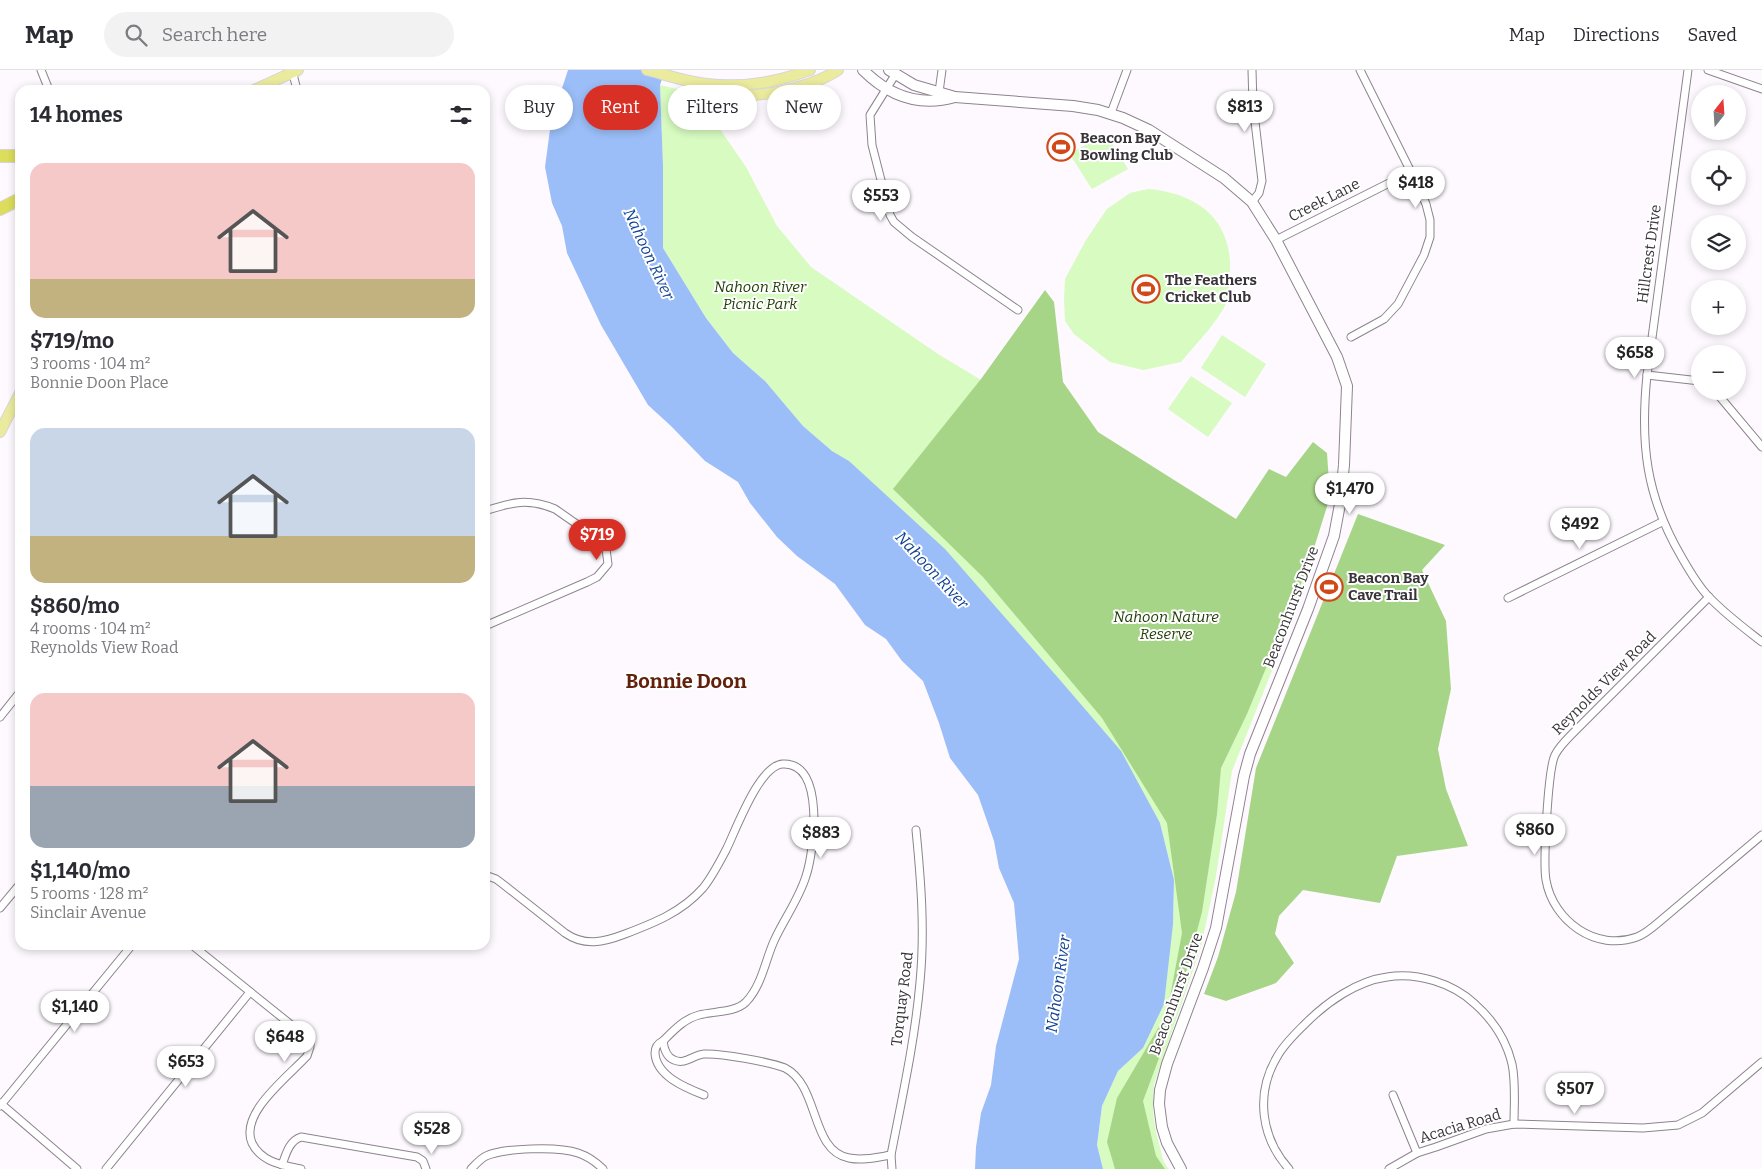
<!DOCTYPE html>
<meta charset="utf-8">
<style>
:root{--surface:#fff;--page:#f2f2f3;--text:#2b2b33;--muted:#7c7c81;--line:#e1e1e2;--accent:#d93025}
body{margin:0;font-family:Bitter,serif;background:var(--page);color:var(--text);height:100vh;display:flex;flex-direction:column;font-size:19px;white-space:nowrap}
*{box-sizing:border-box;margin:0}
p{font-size:16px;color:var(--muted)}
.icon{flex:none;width:28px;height:28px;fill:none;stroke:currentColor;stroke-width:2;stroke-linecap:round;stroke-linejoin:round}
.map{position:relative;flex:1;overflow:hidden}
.drawer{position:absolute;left:15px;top:15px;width:475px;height:865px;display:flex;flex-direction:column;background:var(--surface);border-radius:15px;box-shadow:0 2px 8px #0003}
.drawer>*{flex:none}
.hud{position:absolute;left:505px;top:15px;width:475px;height:45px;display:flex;gap:10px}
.needle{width:32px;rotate:17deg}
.buttons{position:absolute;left:1691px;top:15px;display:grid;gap:10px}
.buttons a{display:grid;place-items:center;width:55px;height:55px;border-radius:50%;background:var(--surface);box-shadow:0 2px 8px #0003;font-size:25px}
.price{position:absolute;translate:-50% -42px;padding:0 11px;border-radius:18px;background:#fff;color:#222;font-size:16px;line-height:32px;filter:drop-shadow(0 1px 2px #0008)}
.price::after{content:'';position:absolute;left:50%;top:30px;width:15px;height:11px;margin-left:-8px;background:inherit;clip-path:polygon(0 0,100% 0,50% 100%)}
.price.selected{background:var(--accent);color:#fff}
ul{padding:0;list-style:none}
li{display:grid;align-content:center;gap:10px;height:265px;padding:0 15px}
li span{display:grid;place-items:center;height:155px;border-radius:15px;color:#555}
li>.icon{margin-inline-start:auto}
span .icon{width:90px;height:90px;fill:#fffc;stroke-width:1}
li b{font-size:21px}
h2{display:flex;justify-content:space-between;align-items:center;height:60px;padding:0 15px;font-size:21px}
.chip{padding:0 18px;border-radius:22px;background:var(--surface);box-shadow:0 2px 8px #0003;font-size:18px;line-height:45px}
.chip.selected{background:var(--accent);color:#fff}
header{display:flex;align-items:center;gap:30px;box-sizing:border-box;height:70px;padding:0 25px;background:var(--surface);border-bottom:1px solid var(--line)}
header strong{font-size:24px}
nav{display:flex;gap:28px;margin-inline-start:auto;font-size:18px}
.search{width:350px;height:45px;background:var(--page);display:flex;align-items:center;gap:12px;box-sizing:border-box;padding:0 18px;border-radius:28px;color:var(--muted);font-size:19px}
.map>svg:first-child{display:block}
</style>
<header>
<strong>Map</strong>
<div class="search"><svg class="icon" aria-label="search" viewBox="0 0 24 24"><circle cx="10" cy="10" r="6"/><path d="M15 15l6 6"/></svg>Search here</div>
<nav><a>Map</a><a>Directions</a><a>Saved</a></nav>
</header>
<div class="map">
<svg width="1762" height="1099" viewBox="0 0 1762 1099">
<rect width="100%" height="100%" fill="#fef9ff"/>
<g fill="#d7fbc1">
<path d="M660,15L695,23L746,97L777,156L811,197L938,284L1309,508L1232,701L1216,806L1201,877L1154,1014C1152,1039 1153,1053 1160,1077C1162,1086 1163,1093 1169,1099H1103L1097,1075L1102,1036L1118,1001L1143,978L1173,854L1174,810L1160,753L849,391L832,381L803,356L765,311L733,283L706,248L663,178V96Z"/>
<path d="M1107,65L1128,99L1092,119L1069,83Z"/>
<path d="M1148,119C1198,123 1233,150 1230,204C1229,212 1230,224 1227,231C1219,251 1195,275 1181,292L1143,300L1110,292L1074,264L1065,251L1064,230L1065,209L1086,170L1107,139L1130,123Z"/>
<path d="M1222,265L1266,294L1245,327L1201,298Z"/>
<path d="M1191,306L1232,333L1208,367L1168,339Z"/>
</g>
<g fill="#a7d588">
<path d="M1045,220L1054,232L1063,312L1098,362L1236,449L1269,399L1286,407L1313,372L1327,383L1330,427L1309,494L1247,644L1221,698L1217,744L1202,842L1174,948L1143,1031L1156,1086L1165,1099H1115L1107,1072L1117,1028L1167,943L1182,863L1167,753L1102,648L983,507L893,419L981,309Z"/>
<path d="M1358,444L1445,475L1422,500L1446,551L1451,619L1438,679L1446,719L1468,776L1397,786L1380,833L1303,820L1279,846L1275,864L1294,893L1276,913L1226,931L1204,924L1218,887L1236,822L1256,698Z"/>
</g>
<path fill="#9bbef8" d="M568,0H665L660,15L663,96V178L706,248L733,283L765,311L803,356L832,381L849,391L945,479L1060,610L1121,681L1160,753L1174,810L1173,854L1164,934L1143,978L1118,1001L1102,1036L1097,1075L1103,1099H975L976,1077L981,1043L991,1015L996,976L1019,889L1014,833L999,798L994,771L978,725L950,688L939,653L923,611L902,591L886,569L865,555L835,514L797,486L777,467L750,433L738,412L705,391L671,356L648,335L601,255L567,183L562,156L552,133L545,97L551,52Z"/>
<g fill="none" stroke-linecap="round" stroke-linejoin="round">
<g stroke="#8e838f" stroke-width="9">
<g id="street">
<path d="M41,0L49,20"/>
<path d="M292,0L297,20"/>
<path d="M1688,0L1647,305C1640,374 1646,426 1681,486C1689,500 1698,516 1709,527C1725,544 1744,558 1762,572"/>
<path d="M1708,0L1762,19"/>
<path d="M895,5L870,45L872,75L890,145L894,152L912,167L1018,240"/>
<path d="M939,22L942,0"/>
<path d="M1111,43L1127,0"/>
<path d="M1252,132L1259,123L1262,111L1253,35L1252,0"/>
<path d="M1276,170L1411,102"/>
<path d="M1351,267L1384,249L1398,234L1424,185L1430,167V150L1426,134L1411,102L1360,0"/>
<path d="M1647,305L1700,311"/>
<path d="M1715,321L1762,377"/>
<path d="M485,441C512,432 528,428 555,439L601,471L606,479L608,494L597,507L587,512L485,556"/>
<path d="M1709,527L1572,664C1566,670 1559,677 1555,685C1548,699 1543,792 1546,810C1553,851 1596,882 1637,867C1645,864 1652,858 1659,852L1762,765"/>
<path d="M1508,528L1662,452"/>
<path d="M0,647L20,622"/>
<path d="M485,805L496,809L504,815L565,863C585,877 604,872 625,864C654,853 682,842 703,818C712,807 719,793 726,780C736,760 759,695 783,694C826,692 814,782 806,806C799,829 784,849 774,871C765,891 762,915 746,932C735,943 714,941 699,945C684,949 674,960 663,971C664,979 666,987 674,990C685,995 693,985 704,984C721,983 769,992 785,998C820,1016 810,1081 849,1088C863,1091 878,1087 891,1085"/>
<path d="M0,838L20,814"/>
<path d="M192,875L310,970V977L307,986C289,1006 239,1043 252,1073C261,1092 282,1095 301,1099"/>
<path d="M663,971C657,974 655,977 655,983C656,1006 686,1018 704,1025"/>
<path d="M1393,1025L1417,1083"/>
<path d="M0,1033L77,1099"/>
<path d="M0,1036L132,875"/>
<path d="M282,1095C286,1084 289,1071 301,1067L417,1087L423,1091L426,1099"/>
<path d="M106,1099L250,922"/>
<path d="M471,1099C476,1094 480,1089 486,1086C504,1078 558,1076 578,1083C587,1086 596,1092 603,1099"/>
<path d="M892,1099L891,1085C902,1028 915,970 920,912C925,861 921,811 916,760"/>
<path d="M1289,1099C1261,1068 1255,1024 1277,987C1284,974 1295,964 1306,953C1327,932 1357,911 1387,907C1417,902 1453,913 1475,934C1493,950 1506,969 1512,994C1516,1013 1514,1035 1514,1054"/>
<path d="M1389,1099L1417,1083L1436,1077L1486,1059L1514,1054L1643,1058L1678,1055L1702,1043L1762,992"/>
</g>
</g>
<g stroke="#8e838f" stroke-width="12">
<g id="secondary">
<path d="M863,0C889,26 920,37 955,27"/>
<path d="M889,0L914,15L955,27L1073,36L1098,40L1123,48L1149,60L1224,108L1252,132L1276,170L1337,287L1347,316L1344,395L1340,434L1334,466L1308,539L1250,684L1244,706L1216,858L1203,898L1167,994L1160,1020L1159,1034L1162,1057L1167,1073L1181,1099"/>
</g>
</g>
<g stroke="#d7d6d7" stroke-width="12">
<g id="primary">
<path d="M647,0C667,5 687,12 707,14C741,18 778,12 810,0"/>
<path d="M710,15C716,18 722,22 728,23C758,30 812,17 838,0"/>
<path d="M254,20L298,0"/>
<path d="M0,362L20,323"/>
</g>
</g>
<g stroke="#d7d6d7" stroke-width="14">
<g id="highway">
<path d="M0,86H20"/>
<path d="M0,139L20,129"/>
</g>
</g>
<use href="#street" stroke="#fff" stroke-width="7"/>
<use href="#secondary" stroke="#fff" stroke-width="10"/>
<use href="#primary" stroke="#eaeb9d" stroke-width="10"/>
<use href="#highway" stroke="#dcdd5c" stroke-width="12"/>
</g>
<defs>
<g id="stadium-ring" transform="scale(1.4375)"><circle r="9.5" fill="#fff" stroke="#d04919" stroke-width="1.5"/><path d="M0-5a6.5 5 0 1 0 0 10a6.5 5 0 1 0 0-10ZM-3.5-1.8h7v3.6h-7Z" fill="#d04919"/></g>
</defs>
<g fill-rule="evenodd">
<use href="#stadium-ring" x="1061" y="77"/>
<use href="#stadium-ring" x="1146" y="219"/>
<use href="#stadium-ring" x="1329" y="517"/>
</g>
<g text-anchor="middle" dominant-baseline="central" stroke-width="4" stroke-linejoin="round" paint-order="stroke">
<g font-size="15" font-weight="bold" fill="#393439" stroke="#fff" text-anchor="start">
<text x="1080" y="68">Beacon Bay<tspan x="1080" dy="17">Bowling Club</tspan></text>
<text x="1165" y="210">The Feathers<tspan x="1165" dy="17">Cricket Club</tspan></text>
<text x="1348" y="508">Beacon Bay<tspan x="1348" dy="17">Cave Trail</tspan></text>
</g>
<g font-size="15" fill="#393439" stroke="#fff">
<text transform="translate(1324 130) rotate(-27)">Creek Lane</text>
<text transform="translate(1649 184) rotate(-82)">Hillcrest Drive</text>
<text transform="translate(1291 537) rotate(-69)">Beaconhurst Drive</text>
<text transform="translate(1604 613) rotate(-45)">Reynolds View Road</text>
<text transform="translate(1176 924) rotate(-70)">Beaconhurst Drive</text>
<text transform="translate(902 929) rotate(-83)">Torquay Road</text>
<text transform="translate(1460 1056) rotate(-17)">Acacia Road</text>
</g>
<g font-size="15" font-style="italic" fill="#223f08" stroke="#fff">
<text x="760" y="217">Nahoon River<tspan x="760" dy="17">Picnic Park</tspan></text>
<text x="1166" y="547">Nahoon Nature<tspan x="1166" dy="17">Reserve</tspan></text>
</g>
<g font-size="16" font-style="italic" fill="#0e4091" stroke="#fff">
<text transform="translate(649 184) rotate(65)">Nahoon River</text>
<text transform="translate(932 500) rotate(47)">Nahoon River</text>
<text transform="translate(1058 914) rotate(-82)">Nahoon River</text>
</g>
<g font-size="20" font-weight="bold" fill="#62210b" stroke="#fff">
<text x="686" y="611">Bonnie Doon</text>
</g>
</g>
</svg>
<div class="buttons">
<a><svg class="needle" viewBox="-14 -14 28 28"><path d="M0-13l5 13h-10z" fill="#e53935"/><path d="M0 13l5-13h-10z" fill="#7c7c81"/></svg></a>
<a><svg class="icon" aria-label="locate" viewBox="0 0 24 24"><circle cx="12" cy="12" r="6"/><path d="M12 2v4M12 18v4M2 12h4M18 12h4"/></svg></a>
<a><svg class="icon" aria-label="layers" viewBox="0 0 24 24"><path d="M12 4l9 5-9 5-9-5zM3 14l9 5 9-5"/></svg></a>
<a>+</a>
<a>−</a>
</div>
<b class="price" style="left:1245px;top:63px">$813</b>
<b class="price" style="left:1416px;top:139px">$418</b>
<b class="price" style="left:881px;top:152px">$553</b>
<b class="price" style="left:1635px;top:309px">$658</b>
<b class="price" style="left:1350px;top:445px">$1,470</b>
<b class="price" style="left:1580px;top:480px">$492</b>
<b class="price selected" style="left:597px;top:491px">$719</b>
<b class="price" style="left:1535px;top:786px">$860</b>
<b class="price" style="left:821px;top:789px">$883</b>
<b class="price" style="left:75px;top:963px">$1,140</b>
<b class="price" style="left:285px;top:993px">$648</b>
<b class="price" style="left:186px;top:1018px">$653</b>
<b class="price" style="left:1575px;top:1045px">$507</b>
<b class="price" style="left:432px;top:1085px">$528</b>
<div class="hud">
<a class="chip">Buy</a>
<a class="chip selected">Rent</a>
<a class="chip">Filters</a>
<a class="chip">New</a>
</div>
<section class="drawer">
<h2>14 homes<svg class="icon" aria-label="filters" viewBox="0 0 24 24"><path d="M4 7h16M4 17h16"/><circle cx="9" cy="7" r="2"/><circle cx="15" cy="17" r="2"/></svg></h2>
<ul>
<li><span style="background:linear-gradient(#f6c9c9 75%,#c2b280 0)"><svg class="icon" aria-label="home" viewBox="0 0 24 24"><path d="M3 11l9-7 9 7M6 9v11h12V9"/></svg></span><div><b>$719/mo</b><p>3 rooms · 104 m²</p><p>Bonnie Doon Place</p></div></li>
<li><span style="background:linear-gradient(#c9d6e8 70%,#c2b280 0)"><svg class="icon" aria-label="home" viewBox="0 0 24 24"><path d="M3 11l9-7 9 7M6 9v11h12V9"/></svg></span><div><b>$860/mo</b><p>4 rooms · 104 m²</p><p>Reynolds View Road</p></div></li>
<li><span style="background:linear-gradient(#f6c9c9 60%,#9aa5b1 0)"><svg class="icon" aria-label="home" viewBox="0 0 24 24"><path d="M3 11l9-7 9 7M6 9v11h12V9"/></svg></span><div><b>$1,140/mo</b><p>5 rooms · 128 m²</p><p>Sinclair Avenue</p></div></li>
</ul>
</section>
</div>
